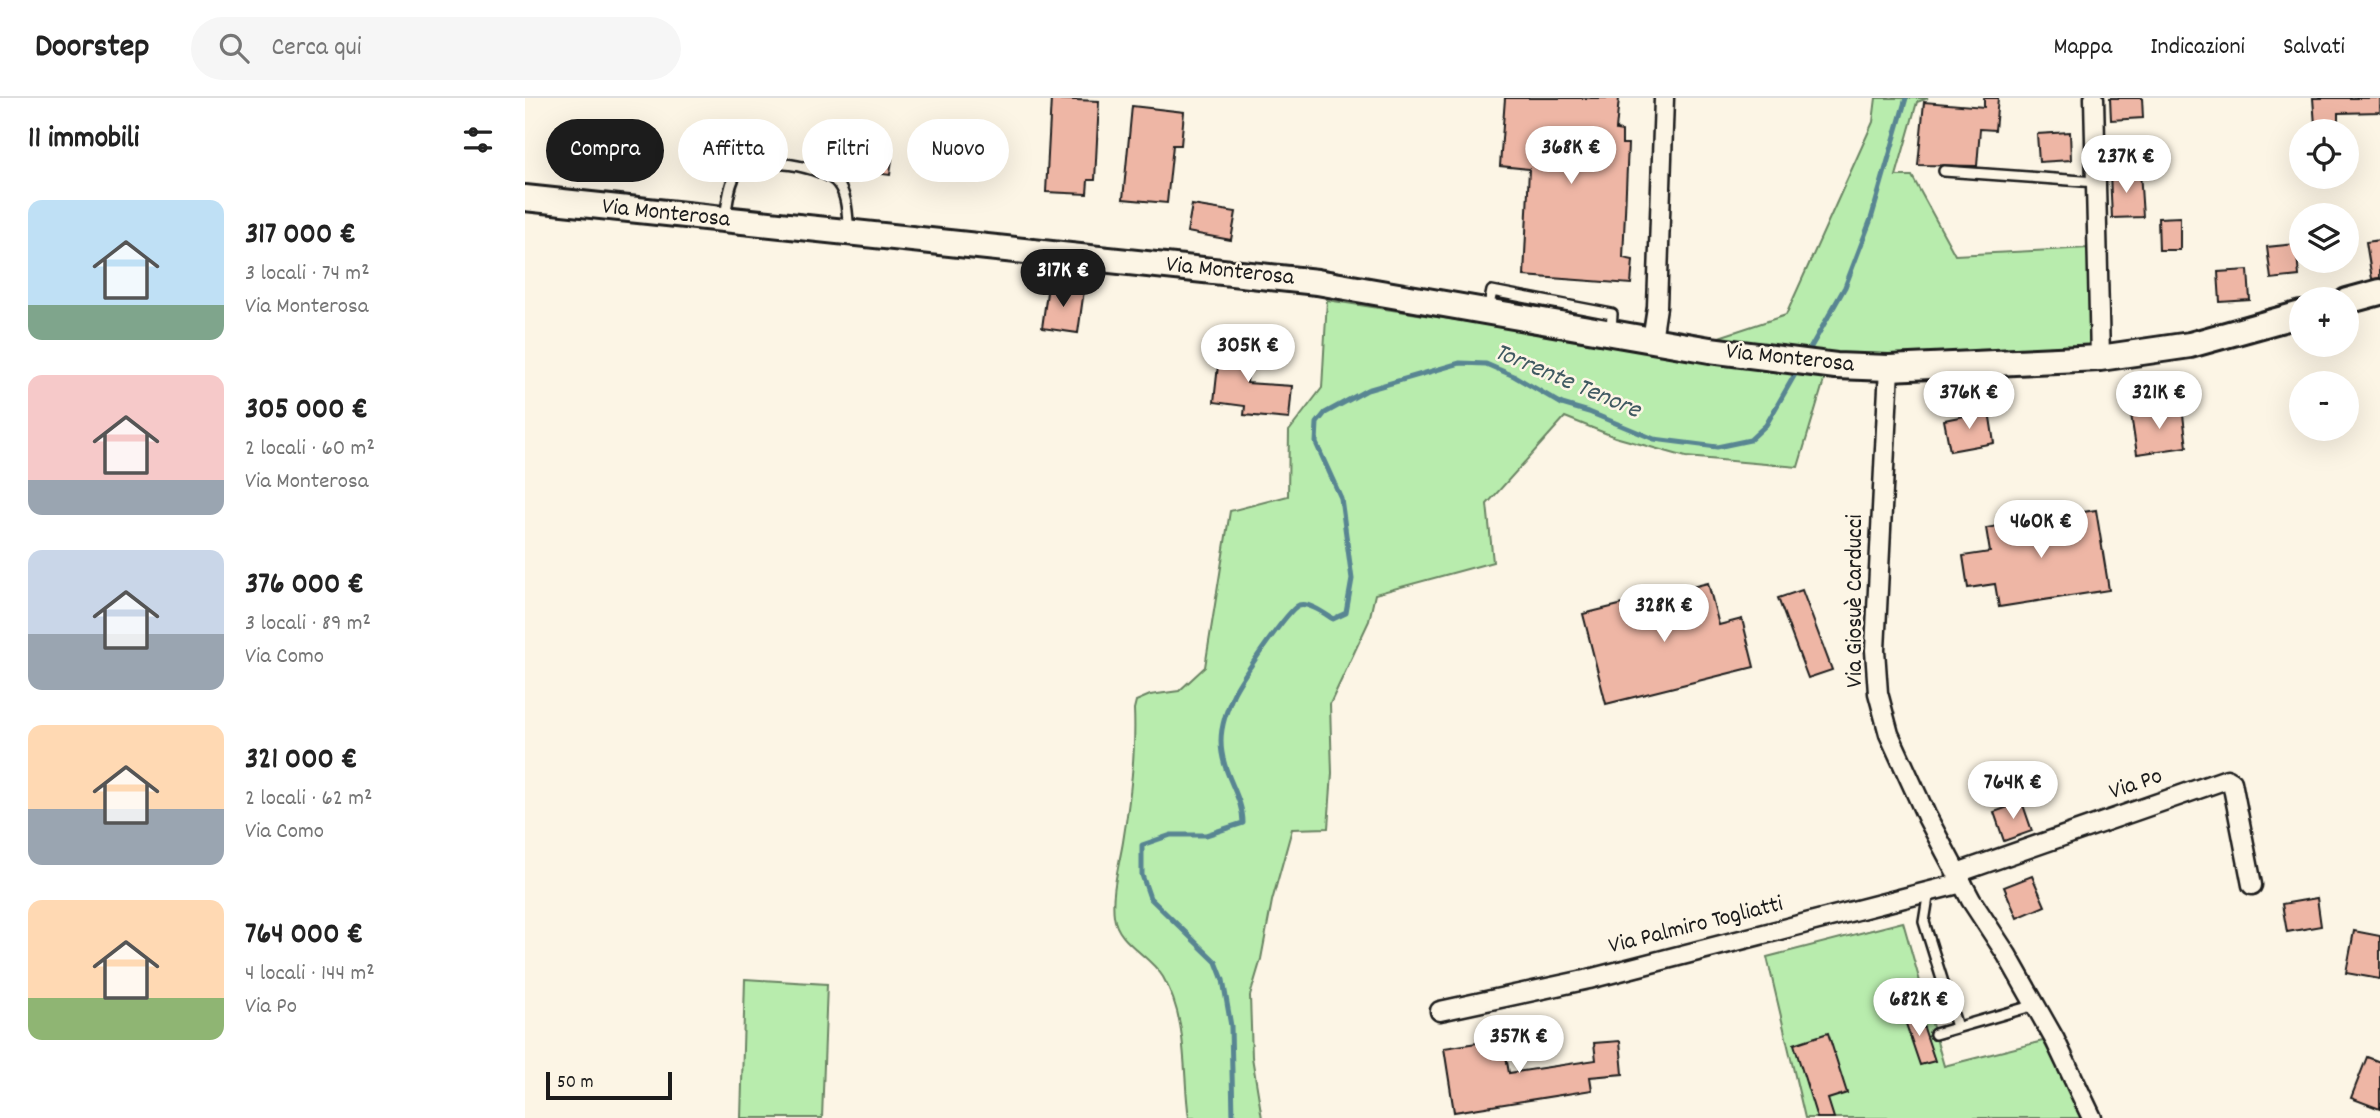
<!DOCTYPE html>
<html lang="it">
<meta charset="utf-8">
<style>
:root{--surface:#fff;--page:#f6f6f6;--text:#222;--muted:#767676;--line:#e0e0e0;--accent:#1c1c1c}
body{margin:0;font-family:Dekko,sans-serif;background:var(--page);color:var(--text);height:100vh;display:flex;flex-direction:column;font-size:26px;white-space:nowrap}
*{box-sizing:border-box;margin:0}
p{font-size:23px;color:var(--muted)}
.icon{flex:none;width:38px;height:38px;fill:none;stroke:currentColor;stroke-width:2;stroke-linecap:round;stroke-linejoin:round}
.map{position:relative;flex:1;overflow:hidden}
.drawer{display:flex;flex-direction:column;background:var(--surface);width:525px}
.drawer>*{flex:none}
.hud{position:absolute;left:21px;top:21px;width:665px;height:63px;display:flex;gap:14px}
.controls{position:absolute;left:1764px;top:21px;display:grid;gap:14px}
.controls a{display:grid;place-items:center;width:70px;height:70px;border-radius:50%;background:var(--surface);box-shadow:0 7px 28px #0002;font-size:35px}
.scale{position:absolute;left:21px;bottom:18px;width:126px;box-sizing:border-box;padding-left:7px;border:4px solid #1c1c1c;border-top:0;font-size:19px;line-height:24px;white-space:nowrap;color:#1c1c1c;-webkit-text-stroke:5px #fcf5e5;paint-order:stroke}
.price{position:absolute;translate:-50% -60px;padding:0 16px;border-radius:24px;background:#fff;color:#222;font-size:23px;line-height:46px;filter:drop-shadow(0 2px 4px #0008)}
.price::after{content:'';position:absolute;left:50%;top:42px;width:21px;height:16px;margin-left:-10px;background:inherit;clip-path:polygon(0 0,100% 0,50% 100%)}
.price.selected{background:var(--accent);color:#fff}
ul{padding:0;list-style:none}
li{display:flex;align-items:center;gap:21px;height:175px;padding:0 28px}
li span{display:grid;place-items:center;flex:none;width:196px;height:140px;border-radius:14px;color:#555}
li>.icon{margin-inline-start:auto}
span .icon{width:84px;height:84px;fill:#fffc;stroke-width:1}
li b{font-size:30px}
h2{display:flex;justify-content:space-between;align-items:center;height:84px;padding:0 28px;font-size:30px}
.chip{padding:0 24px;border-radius:32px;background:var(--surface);box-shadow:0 7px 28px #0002;font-size:24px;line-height:63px}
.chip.selected{background:var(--accent);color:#fff}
header{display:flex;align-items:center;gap:42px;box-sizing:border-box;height:98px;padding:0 35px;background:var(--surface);border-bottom:2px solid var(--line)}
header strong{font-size:33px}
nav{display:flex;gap:38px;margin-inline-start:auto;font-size:24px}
.search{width:490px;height:63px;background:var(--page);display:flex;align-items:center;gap:18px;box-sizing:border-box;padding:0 24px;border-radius:38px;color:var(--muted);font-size:26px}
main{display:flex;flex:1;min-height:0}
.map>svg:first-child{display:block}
</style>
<header>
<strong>Doorstep</strong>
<div class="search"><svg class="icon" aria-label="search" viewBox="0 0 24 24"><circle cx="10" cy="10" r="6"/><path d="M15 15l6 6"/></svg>Cerca qui</div>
<nav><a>Mappa</a><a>Indicazioni</a><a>Salvati</a></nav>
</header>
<main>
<section class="drawer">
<h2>11 immobili<svg class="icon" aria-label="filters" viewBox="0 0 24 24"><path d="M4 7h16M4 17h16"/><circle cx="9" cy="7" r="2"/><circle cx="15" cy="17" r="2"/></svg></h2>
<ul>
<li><span style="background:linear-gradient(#bfe0f5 75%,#7fa58c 0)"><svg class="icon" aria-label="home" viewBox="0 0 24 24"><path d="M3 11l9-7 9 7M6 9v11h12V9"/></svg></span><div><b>317 000 €</b><p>3 locali · 74 m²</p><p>Via Monterosa</p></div></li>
<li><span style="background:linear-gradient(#f6c9c9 75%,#9aa5b1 0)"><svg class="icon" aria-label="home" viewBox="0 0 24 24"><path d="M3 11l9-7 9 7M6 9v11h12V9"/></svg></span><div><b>305 000 €</b><p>2 locali · 60 m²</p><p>Via Monterosa</p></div></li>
<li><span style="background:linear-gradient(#c9d6e8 60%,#9aa5b1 0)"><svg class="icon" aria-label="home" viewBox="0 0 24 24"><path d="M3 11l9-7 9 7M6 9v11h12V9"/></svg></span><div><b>376 000 €</b><p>3 locali · 89 m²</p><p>Via Como</p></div></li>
<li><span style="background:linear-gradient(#ffd9b3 60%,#9aa5b1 0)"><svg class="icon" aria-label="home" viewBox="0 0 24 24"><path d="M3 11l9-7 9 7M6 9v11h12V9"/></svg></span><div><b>321 000 €</b><p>2 locali · 62 m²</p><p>Via Como</p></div></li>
<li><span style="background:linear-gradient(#ffd9b3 70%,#8fb573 0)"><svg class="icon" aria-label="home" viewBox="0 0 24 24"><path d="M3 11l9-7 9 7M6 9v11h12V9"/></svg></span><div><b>764 000 €</b><p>4 locali · 144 m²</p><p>Via Po</p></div></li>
</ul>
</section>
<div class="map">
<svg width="1855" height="1020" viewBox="0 0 1855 1020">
<rect width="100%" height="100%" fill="#fcf5e5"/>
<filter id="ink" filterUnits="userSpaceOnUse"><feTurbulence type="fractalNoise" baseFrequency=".0143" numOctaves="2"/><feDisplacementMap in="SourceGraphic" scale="14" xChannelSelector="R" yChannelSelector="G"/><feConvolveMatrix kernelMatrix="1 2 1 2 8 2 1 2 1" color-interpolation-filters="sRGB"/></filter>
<g filter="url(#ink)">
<g fill="#b8ecad" stroke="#6a8464" stroke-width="2">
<path d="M1351,0H1403L1392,4L1371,78H1387L1430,157L1564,150L1565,247L1363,259L1291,256L1191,240L1261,217L1348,24Z"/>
<path d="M802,202L1300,279L1273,369L1161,359L1090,339L1040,319L962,406L968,464L850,496L844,523L805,606L807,675L803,730L767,731L747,803L736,861L725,898L727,959L737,1020H664C657,972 664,924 638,879C624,856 592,845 589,818C586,794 594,768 598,744C605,700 611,655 609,611L611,603L625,597L654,593L680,569L705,413L763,398L764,333L797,290Z"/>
<path d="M1378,824L1419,968L1518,943L1549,997L1557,1020H1280L1242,859Z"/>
<path d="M220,881L302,886L297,1020H216Z"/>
</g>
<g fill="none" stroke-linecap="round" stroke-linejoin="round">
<g stroke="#588592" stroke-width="5">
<path d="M1282,256L1320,189L1346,121L1381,0"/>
<path d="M708,1020L706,928L698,882L691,864L625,800L617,777V747L646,737H681L718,725C718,697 696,676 696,643C696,627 702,612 708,597C714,584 763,511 774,507C784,504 800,516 808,521L821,515L827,481L816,400L791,345L792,325L800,315L842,292L935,265L961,266L989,278L1037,306L1064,314L1129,341L1192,349L1225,342L1241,327L1273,271"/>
</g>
</g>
<g fill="#eeb6a5" stroke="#1c1c1c" stroke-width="2">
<path d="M980,0H1094L1091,32L1097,33V46H1103L1098,160L1108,162L1106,186L999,178L1004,71L975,68Z"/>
<path d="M1459,0H1473L1470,32L1455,31L1452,68L1393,67L1399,4L1459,9Z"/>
<path d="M1585,0H1617L1618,20L1586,22Z"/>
<path d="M1788,0H1855V14L1813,15V25L1790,27Z"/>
<path d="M526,1L574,3L570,82H563L562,96L521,94Z"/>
<path d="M607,8L659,14L656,47H648L642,105L598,101Z"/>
<path d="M1545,34L1546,62L1514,64L1512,36Z"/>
<path d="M351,59L367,61L365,77L349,75Z"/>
<path d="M1615,73L1618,119L1587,120L1585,75Z"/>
<path d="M667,107L711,114L706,142L662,134Z"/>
<path d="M1655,119V152H1634L1633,120Z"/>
<path d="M1855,142V180L1847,181L1841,144Z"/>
<path d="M1771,146L1774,178L1746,181L1742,149Z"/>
<path d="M1723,172L1725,202L1695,204L1693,174Z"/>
<path d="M523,187L559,192L553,235L517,230Z"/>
<path d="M696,240L726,244L722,285L767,288L764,321L719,317L720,308L689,304Z"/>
<path d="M1657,309L1662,349L1612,356L1606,317Z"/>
<path d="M1464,313L1469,345L1425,353L1419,322Z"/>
<path d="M1571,412L1584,492L1474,509L1470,486L1443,490L1438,458L1465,454L1461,430Z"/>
<path d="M1183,485L1194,527L1217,521L1229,569L1081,606L1058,516Z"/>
<path d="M1277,492L1307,572L1283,580L1253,500Z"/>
<path d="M1497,704L1507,733L1479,743L1469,714Z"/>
<path d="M1507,778L1520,808L1492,820L1479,789Z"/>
<path d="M1792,800L1796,828L1762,834L1757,806Z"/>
<path d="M1829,833L1855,838V881L1821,875Z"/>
<path d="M1393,912L1410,963L1395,967L1378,917Z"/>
<path d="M1303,935L1322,995L1303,1001L1309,1020H1292L1269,946Z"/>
<path d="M978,941L984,975L1071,962L1069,945L1095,943L1098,976L1065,979L1067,992L929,1014L919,950Z"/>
<path d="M1842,959L1855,964V1011L1826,1000Z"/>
</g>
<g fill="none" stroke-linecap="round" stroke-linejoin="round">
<g stroke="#1c1c1c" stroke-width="14">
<g id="lane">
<path d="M1419,73L1571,84"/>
<path d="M200,118C203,105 204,80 215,72C233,57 299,68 313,86C323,99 322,118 324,134"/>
<path d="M963,212L967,193L1087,216L1086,232"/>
<path d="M1404,793L1399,824L1432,929"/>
<path d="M1410,936L1510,907"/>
</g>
</g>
<g stroke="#1c1c1c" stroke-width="23">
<g id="street">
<path d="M1569,0L1575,260"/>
<path d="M1127,242L1132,209L1139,0"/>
<path d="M1364,270L1350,552L1353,595L1364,636L1402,719L1446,802L1482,857L1530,942L1567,1020"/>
<path d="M1432,775L1702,681L1707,684L1727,787"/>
<path d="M915,913L1064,881L1437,785"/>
</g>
</g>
<g stroke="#1c1c1c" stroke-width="30">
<g id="secondary">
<path d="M0,100L792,184L1185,252L1311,268L1364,270L1575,260L1665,247L1776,216"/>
<path d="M1822,203L1855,194"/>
</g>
</g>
<use href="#lane" stroke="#fcf5e5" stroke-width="9"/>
<use href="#street" stroke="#fcf5e5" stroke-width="18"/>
<use href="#secondary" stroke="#fcf5e5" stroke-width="24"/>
</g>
</g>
<g text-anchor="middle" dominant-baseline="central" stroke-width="5" stroke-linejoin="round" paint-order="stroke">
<g font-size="24" fill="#1c1c1c" stroke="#fcf5e5">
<text transform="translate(141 116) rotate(6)">Via Monterosa</text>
<text transform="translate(705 174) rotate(6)">Via Monterosa</text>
<text transform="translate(1265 261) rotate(6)">Via Monterosa</text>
<text transform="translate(1331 503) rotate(-90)">Via Giosuè Carducci</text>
<text transform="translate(1611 687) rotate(-19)">Via Po</text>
<text transform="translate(1171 828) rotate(-14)">Via Palmiro Togliatti</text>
</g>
<g font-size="26" font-style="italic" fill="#3f5961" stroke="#fcf5e5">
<text transform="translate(1042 284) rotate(23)">Torrente Tenore</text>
</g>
</g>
</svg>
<div class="controls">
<a><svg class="icon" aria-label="locate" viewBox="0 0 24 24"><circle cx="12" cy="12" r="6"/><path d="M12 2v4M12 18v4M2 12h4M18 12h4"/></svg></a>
<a><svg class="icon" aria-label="layers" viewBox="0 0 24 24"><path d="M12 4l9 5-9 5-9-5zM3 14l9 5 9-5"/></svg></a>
<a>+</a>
<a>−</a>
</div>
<div class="scale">50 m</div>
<b class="price" style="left:1046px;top:88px">368K €</b>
<b class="price" style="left:1601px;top:97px">237K €</b>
<b class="price selected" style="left:538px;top:211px">317K €</b>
<b class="price" style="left:723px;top:286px">305K €</b>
<b class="price" style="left:1444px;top:333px">376K €</b>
<b class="price" style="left:1634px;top:333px">321K €</b>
<b class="price" style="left:1516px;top:462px">460K €</b>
<b class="price" style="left:1139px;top:546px">328K €</b>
<b class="price" style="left:1488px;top:723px">764K €</b>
<b class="price" style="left:1394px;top:940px">682K €</b>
<b class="price" style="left:994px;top:977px">357K €</b>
<div class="hud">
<a class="chip selected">Compra</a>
<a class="chip">Affitta</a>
<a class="chip">Filtri</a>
<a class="chip">Nuovo</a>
</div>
</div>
</main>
